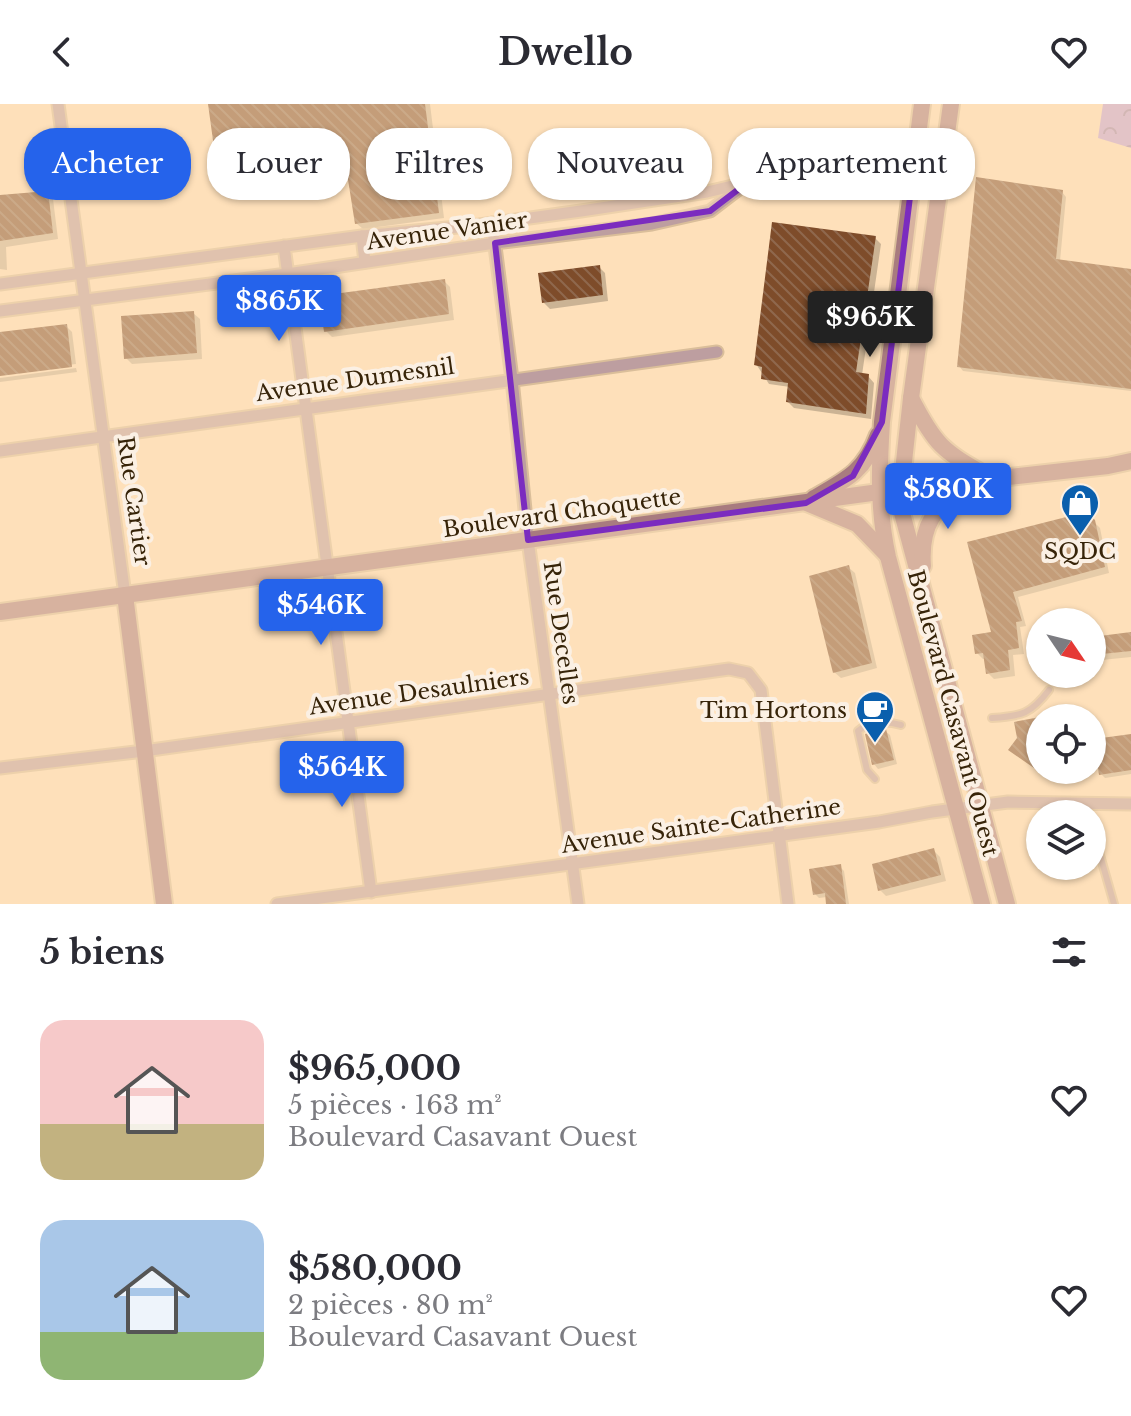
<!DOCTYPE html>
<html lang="fr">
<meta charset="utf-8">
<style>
:root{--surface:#fff;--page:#f2f2f3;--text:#2b2b33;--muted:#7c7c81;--accent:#2563eb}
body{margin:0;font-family:"Libre Baskerville",serif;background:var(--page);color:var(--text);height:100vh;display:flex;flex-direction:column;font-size:30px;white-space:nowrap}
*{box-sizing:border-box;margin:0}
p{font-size:26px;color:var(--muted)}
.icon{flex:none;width:44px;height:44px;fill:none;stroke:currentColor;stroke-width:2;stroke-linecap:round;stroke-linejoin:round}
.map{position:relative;height:800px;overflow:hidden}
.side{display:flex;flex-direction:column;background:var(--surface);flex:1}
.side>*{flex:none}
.top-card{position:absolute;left:24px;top:24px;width:1084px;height:72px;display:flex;gap:16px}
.needle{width:52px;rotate:125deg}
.tools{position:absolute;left:1026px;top:504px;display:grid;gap:16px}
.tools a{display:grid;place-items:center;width:80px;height:80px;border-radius:50%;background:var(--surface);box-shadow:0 2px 6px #0004;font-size:40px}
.price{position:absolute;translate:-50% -68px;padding:0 18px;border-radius:8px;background:var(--accent);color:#fff;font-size:26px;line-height:52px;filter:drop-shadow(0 2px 4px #0008)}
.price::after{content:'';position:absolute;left:50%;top:48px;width:24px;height:18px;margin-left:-12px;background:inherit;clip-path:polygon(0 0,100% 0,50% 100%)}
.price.active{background:#222;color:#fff}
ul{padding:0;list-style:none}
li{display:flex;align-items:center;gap:24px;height:200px;padding:0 40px}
li span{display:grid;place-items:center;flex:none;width:224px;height:160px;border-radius:24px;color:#555}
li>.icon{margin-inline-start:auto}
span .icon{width:96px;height:96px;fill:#fffc;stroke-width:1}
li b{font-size:34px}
h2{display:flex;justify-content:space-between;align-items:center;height:96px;padding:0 40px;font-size:34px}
.tag{padding:0 28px;border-radius:32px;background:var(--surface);box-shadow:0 2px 6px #0004;font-size:28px;line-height:72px}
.tag.active{background:var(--accent);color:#fff}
header{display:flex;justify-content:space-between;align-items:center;height:104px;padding:0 40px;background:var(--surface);font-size:36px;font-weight:800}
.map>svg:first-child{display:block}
</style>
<header><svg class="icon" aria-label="back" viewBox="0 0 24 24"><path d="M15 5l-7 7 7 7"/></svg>Dwello<svg class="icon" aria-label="heart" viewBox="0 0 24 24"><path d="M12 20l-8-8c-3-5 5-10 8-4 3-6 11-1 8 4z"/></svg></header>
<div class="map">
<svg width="1131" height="800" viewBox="0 0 1131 800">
<defs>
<pattern id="forest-crowns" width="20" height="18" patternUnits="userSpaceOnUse" patternTransform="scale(2)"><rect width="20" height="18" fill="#c4a3d8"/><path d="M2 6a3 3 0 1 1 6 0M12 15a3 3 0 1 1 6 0" fill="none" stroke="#a085ad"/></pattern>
<pattern id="building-back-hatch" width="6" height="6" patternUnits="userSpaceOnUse" patternTransform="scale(2)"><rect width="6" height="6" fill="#7e4c2a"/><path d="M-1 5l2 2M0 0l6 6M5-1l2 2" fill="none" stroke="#8f684d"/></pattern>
</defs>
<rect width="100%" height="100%" fill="#fee0ba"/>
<path fill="url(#forest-crowns)" d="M1103,0H1131V44L1098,34Z"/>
<g fill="#0003">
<path d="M210,0H430L444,114L363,125L356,119L349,69L227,85L221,79Z"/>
<path d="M1062,88L1066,93L1060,157L1131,167V287L963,267L959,262Z"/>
<path d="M47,89L53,95L58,135L6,143L7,166L0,165V93Z"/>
<path d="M875,134L881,140L862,271L868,272L874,279L871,315L794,304L788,298L790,283L769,280L756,260Z"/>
<path d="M599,163L605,169L608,197L550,205L544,199Z"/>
<path d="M444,177L450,183L454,216L332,233L326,227Z"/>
<path d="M193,209L200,215L202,255L132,260L126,254Z"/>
<path d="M66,222L72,228L76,260L0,270V230Z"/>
<path d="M76,264L77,268L0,278V274Z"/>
<path d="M1089,413L1100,424L1109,469L1018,493L1026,522L1020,523L1024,550L1013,551L1015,572L994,575L988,569L986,555H983L977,549L994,530L970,439Z"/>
<path d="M848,463L855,469L877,564L841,574L834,568Z"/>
<path d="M1131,530V553L1092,557V535Z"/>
<path d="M1070,570H1092V573L1075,575Z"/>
<path d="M1040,616V666H1043L1041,669L1010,646Z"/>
<path d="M885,627L890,631L897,660L878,665L874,660Z"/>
<path d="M1131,632V670L1105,674L1101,670Z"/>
<path d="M934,747L940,753L946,777L886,792L880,786Z"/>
<path d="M840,763L844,767L849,800H828L827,793L819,794L815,790Z"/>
</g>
<g fill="url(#building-back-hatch)">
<path d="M208,0H425L439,109L355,120L346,63L219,80Z"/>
<path d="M976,73L1063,86L1056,155L1131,165V285L957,263Z"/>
<path d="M48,87L53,129L0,137V91Z"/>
<path d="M772,118L876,132L856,268L869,270L866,310L786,298L788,279L761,275L762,263L754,261Z"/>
<path d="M600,161L603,191L542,199L538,169Z"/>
<path d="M445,175L449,210L324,228L319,192Z"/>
<path d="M194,207L197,249L124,255L121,212Z"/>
<path d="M67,220L72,263L0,272V228Z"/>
<path d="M1082,409L1090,411L1095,416L1105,463L1013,488L1022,517L1016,518L1019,544L1008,546L1010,566L986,570L983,549L975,550L972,531L991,528L967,438Z"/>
<path d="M849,461L872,559L833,569L809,472Z"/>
<path d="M1131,528V547L1092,551V533Z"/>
<path d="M1040,613V656L1034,664L1008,646L1017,634L1014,618Z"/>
<path d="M886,625L894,656L872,661L865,630Z"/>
<path d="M1131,630V666L1099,671L1094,635Z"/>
<path d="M934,744L941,771L878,787L872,760Z"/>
<path d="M841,760L846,800H826L825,789L813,791L809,765Z"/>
</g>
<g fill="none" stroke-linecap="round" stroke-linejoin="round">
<g stroke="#dabe9a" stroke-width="10">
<g id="lane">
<path d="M992,614C1022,612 1031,610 1049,586"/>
<path d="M875,675L867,666L858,627C869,617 887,617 901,621"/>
<path d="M1092,723L1114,800"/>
</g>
</g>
<g stroke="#dabe9a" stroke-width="15">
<g id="street">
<path d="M58,0L125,491"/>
<path d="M492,119L512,275L528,436L578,800"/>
<path d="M362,132L365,158"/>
<path d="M284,142L371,788"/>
<path d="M0,180L362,132L479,121L581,107L707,88L784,70L939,88"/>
<path d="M0,207L287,170L495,139L652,120L710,107L744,81"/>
<path d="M0,347L717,248"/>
<path d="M0,664L144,647L729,565L748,569L761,586L788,800"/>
<path d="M277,800L879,718L932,708L1008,698L1131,700"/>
</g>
</g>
<g stroke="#dabe9a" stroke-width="20">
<g id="secondary">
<path d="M922,0L882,318C879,364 878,408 888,453L982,800"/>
<path d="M951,0L911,294L901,385L902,409L1007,800"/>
<path d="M911,294C937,345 944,347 992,375"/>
<path d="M814,394C846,376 865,367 878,331"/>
<path d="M807,399L857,420L887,451"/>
<path d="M923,462C920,423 934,399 970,384"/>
<path d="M125,491L164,800"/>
<path d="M0,508L901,385L1108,362L1131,357"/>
</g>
</g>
<use href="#lane" stroke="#bd9ea0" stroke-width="6"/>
<use href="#street" stroke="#bd9ea0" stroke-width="11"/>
<use href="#secondary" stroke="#a87b7f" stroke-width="16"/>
</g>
<path d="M0 0H1131V800H0ZM784,70L911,85L882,318L853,372L806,399L528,436L495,139L710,107L748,78Z" fill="#fee0ba" fill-opacity=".55" fill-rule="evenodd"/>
<path fill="none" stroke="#7b2cbf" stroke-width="6" stroke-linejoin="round" d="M784,70L911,85L882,318L853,372L806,399L528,436L495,139L710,107L748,78Z"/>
<defs>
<g id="shop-pin" transform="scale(2)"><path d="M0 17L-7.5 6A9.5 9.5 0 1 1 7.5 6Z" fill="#0a5fad" stroke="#fbf0e4"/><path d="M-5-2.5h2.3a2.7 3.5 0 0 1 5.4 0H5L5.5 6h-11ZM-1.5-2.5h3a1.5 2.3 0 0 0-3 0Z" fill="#fff"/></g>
<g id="cafe-pin" transform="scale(2)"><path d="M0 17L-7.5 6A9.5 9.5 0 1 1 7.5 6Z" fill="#0a5fad" stroke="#fbf0e4"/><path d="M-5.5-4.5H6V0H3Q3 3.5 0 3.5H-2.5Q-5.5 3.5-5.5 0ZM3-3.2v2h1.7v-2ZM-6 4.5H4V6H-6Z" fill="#fff"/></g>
</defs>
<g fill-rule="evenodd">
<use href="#shop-pin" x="1080" y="399"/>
<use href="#cafe-pin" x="875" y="606"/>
</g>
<g text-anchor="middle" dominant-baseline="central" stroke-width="8" stroke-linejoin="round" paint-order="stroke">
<g font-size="22" fill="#372409" stroke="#fbf0e4">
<text transform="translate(447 127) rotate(-8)">Avenue Vanier</text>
<text transform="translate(355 276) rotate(-8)">Avenue Dumesnil</text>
<text transform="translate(134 397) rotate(82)">Rue Cartier</text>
<text transform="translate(562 409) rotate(-8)">Boulevard Choquette</text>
<text transform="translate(561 529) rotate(82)">Rue Decelles</text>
<text transform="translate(419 588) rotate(-8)">Avenue Desaulniers</text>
<text transform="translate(953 609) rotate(75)">Boulevard Casavant Ouest</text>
<text transform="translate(701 722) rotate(-8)">Avenue Sainte-Catherine</text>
</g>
<g font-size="22" fill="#372409" stroke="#fbf0e4">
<text x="1080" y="447">SQDC</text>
<text x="847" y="606" text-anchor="end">Tim Hortons</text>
</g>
</g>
</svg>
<div class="tools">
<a><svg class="needle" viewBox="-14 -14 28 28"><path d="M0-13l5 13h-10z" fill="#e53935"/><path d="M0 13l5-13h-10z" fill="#7c7c81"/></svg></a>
<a><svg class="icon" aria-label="locate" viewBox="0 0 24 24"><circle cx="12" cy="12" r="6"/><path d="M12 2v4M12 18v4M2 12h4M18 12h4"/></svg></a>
<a><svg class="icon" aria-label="layers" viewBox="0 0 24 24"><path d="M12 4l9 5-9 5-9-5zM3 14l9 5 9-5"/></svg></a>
</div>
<b class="price" style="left:279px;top:239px">$865K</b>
<b class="price active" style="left:870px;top:255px">$965K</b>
<b class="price" style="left:948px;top:427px">$580K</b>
<b class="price" style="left:321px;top:543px">$546K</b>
<b class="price" style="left:342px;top:705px">$564K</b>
<div class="top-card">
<a class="tag active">Acheter</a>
<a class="tag">Louer</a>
<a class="tag">Filtres</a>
<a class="tag">Nouveau</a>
<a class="tag">Appartement</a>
</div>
</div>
<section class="side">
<h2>5 biens<svg class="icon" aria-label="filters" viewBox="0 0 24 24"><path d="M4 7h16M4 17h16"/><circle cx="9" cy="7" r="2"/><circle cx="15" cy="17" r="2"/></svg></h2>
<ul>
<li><span style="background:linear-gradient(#f6c9c9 65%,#c2b280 0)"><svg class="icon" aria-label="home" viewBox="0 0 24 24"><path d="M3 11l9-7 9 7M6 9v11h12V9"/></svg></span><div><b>$965,000</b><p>5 pièces · 163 m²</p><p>Boulevard Casavant Ouest</p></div><svg class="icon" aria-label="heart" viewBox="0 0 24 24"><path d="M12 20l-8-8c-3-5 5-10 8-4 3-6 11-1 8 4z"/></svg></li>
<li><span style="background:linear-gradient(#a9c7e8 70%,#8fb573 0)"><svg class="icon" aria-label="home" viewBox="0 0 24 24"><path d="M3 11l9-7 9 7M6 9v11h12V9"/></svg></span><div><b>$580,000</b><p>2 pièces · 80 m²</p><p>Boulevard Casavant Ouest</p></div><svg class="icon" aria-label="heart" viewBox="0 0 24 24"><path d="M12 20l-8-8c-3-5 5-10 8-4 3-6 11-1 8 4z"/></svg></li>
</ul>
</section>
